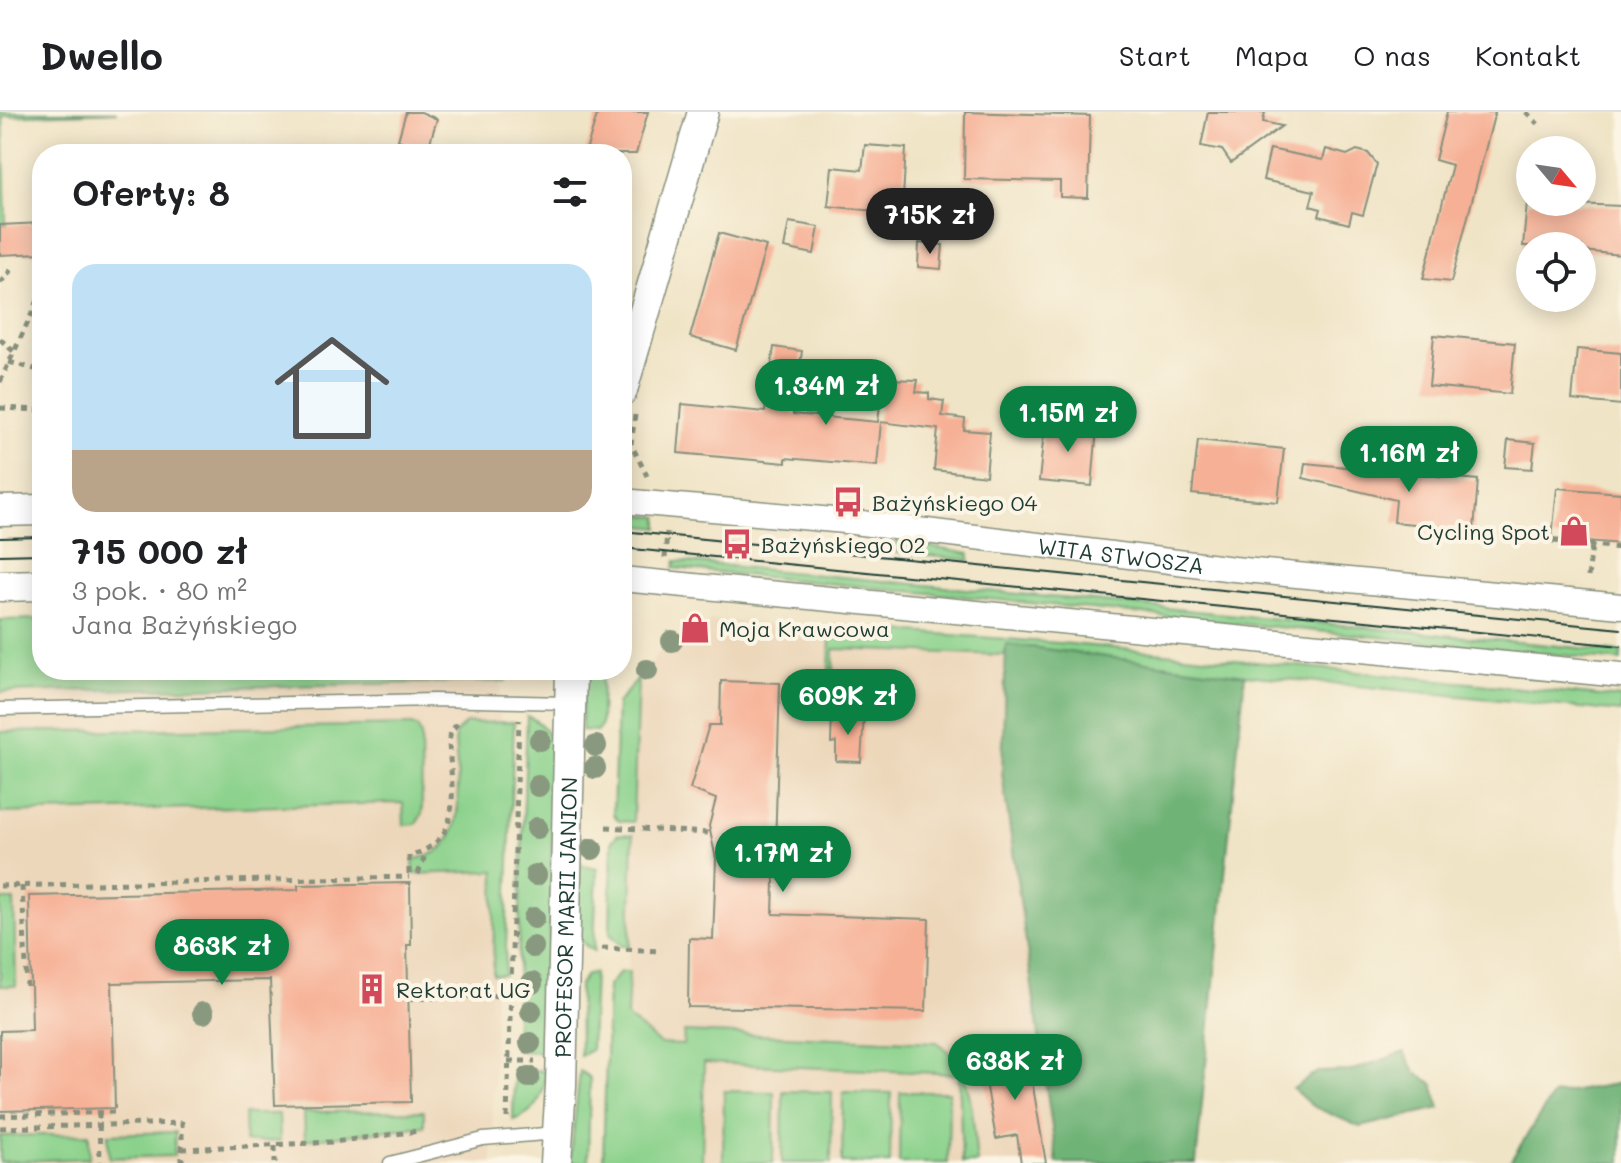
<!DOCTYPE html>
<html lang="pl">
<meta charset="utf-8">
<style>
:root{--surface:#fff;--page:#f6f6f6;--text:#202124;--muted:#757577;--line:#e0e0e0;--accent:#0b8043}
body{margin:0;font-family:Mali,sans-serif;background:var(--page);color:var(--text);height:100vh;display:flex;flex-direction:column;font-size:30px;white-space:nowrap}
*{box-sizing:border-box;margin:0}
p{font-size:26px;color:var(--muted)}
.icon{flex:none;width:44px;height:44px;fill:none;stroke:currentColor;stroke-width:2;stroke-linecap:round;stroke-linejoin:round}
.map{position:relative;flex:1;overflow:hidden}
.details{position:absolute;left:32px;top:32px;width:600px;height:536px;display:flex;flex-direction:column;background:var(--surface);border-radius:32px;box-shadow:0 4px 20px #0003}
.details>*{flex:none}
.needle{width:52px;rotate:119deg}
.controls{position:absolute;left:1516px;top:24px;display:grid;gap:16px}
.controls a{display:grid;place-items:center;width:80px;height:80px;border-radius:50%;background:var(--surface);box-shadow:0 4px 20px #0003;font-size:40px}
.price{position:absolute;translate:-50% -68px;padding:0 18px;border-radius:28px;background:var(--accent);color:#fff;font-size:26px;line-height:52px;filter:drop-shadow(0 2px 4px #0008)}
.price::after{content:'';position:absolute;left:50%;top:48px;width:24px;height:18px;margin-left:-12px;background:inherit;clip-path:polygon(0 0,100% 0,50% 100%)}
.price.selected{background:#222;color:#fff}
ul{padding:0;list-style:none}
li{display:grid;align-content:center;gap:16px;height:424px;padding:0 40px}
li+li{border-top:2px solid var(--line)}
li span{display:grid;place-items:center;height:248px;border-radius:24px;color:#555}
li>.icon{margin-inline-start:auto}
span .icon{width:144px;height:144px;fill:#fffc;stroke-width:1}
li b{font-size:34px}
h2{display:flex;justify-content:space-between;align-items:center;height:96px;padding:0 40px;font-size:34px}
header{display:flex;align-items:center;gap:48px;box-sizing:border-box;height:112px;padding:0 40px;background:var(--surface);border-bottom:2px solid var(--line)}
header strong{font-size:38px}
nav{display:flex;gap:44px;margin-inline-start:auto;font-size:28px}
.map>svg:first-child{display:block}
</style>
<header>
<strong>Dwello</strong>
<nav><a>Start</a><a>Mapa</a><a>O nas</a><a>Kontakt</a></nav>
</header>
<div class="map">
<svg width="1621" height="1051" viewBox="0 0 1621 1051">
<rect width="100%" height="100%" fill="#fcf5e5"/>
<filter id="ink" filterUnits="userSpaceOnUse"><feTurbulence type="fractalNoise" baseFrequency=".0125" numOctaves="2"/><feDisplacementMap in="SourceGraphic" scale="16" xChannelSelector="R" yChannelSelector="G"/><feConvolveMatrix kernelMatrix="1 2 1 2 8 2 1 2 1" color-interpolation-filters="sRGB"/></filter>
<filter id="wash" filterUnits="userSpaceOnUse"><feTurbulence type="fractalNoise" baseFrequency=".006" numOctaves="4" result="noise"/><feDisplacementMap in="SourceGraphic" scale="32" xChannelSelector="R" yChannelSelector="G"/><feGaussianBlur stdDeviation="1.8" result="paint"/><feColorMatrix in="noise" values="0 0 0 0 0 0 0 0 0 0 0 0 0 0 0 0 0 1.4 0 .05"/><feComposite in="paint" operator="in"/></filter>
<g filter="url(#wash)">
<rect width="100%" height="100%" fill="#f0e4c6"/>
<g fill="#ecd7ba">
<path d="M709,508L1006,532L1002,661L1057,1051H622L638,566L671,526L708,528Z"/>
<path d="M0,514L42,558H501L492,1051H0Z"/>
</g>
<g fill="#8ad18b" stroke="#548760" stroke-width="2">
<path d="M0,0H117L3,4L6,112L0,113Z"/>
<path d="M623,401L659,405V416L622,412Z"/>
<path d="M897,429L970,442V448L896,441Z"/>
<path d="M676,449L1621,540V549L674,456Z"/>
<path d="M42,507V558H507L506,569L0,580V508Z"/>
<path d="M830,514L1072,532L1621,586V600L1245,563L1006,532L1005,543L834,537L833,573L829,571Z"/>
<path d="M583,558H602L601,613L597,619L582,618Z"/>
<path d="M638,566L633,710L619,709L613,702L617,592Z"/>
<path d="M527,604C547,613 553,626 554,648L546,940L519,939L515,935Z"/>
<path d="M514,610L505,863H493L495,759L414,762L413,748C421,745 431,744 438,739C469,718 455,655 455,622L466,611Z"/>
<path d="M412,613L418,616L421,623L422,702L416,712L404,713L403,691L0,701V620Z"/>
<path d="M618,722L633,723L630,834H622L610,822L612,729Z"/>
<path d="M578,752L597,756L594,839C564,826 577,780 578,752Z"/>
<path d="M0,788H14L16,874H0Z"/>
<path d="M620,860H629L627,905L660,932L683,933L684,920L937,930C976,956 972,1009 977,1051H962L959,962L704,951L702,1051H603L608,874Z"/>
<path d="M594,861L591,938L580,944L579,873L586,863Z"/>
<path d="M521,957L545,959C544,983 538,1000 513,1008L514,966Z"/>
<path d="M580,959L590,966L588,1051H570Z"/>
<path d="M724,979L774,980L773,1051H723Z"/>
<path d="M783,979L832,980L831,1051H782Z"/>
<path d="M843,980L891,981L890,1051H842Z"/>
<path d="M900,980H949L948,1051H899Z"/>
<path d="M424,999V1014L305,1028L304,1000Z"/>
<path d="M244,1002H279L280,1029L245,1030Z"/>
<path d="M175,1020L174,1044L109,1046L108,1022Z"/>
<path d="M89,1022V1046L0,1050V1024Z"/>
</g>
<g fill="#6fb377" stroke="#477856" stroke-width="2">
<path d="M1006,532L1245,563L1196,1051H1057L1002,661Z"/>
<path d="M1404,940L1415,960L1433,972L1440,996L1360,1015L1312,994L1293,977L1317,960L1350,959Z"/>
<path d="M1621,971V1051H1509L1553,983Z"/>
</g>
<g id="blocks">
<g fill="#f6b095">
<path d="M406,0H421L437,7L428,37L398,28Z"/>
<path d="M598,0H648L636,42H585Z"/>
<path d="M965,0L1090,4L1088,86L1060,85V69L964,67Z"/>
<path d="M1208,0H1265L1263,10L1282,14L1231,51L1222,38L1201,34Z"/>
<path d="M1447,0H1495L1451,170L1423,167L1452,53L1435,48Z"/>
<path d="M865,33L906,36L902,102L828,94L832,55L862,58Z"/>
<path d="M1270,37L1323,48L1326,37L1347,43L1357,38L1368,41L1377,52L1363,103L1352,100L1349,112L1319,104L1321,97L1310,94L1314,79L1263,68Z"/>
<path d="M1527,90L1621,94V143L1582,139V134H1523Z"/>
<path d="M789,110L819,115L814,142L784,136Z"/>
<path d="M42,111V141L0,143V113Z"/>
<path d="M719,121L766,134L736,238L690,225Z"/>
<path d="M919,131L943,133L941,157L918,155Z"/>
<path d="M1434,223L1515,231L1510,282L1429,274Z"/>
<path d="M774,235L802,239L793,302L878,310L883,267L918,268L916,280L929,281V287L944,289L942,304L965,307L964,318L990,320L986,364L934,358L938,317L881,310L877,354L786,346V351L678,341L682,292L765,300Z"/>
<path d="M1577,237L1621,241V293L1572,288Z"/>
<path d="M1045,310L1097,316L1092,374L1039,369Z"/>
<path d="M1198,328L1284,337L1278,390L1192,382Z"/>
<path d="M1508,328L1535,331L1532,357L1505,355Z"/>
<path d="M1305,351L1478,368L1474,418L1394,410L1396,388L1303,366Z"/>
<path d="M1557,376L1621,381V432L1552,426Z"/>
<path d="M721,569L780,571L773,802L929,807L926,899L688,895L689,826L713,827L716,747L709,714L716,687L690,677L709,613H720Z"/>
<path d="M832,602L864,603L861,650L836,649V630L831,631Z"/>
<path d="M410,771L411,833H407L411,990L275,993L270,868L112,871L115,996L0,999V919L32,918L29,784L298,778V773Z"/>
<path d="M1032,938L1036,963H1031L1046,1051H1021L1017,1023L996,1027L986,970L984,945Z"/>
</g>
</g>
</g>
<g filter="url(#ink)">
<use href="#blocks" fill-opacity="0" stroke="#88907d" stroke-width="2"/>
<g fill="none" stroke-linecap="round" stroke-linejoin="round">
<g stroke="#88907d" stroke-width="15">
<g id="service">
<path d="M0,597L434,588L569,591"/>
<path d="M390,1051L483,1027L557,1021"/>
</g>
</g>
<g stroke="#88907d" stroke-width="27">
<g id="minor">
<path id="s1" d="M622,389L845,409L1234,457L1621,494"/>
<path d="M622,467L1621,563"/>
</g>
</g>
<g stroke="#88907d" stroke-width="33">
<g id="tertiary">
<path d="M622,278L703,0"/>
<path d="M0,399L42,398"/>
<path d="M0,474L42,473"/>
<path id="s2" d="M556,1051L561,973L571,558"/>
</g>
</g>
<g stroke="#88907d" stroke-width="5" stroke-dasharray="6 6" stroke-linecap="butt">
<path d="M1526,0L1538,12"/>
<path d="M0,171L11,158"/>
<path d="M0,227L14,240"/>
<path d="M9,250L42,259"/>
<path d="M0,270L42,180"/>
<path d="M0,296L42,298"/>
<path d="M635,303L631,332L647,364"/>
<path d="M622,311L632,314"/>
<path d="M1553,429L1621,436"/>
<path d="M665,446L667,420"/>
<path d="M1588,465L1592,433"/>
<path d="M520,558V570"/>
<path d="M606,715L709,721"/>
<path d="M409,762V744C466,729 451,678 449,630L451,619L460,609"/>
<path d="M418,762L426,741"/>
<path d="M0,774L409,765"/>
<path d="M22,774L27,874"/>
<path d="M602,836L662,839"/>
<path d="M408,887L510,883"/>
<path d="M508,949H535"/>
<path d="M99,1001L100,1051"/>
<path d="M0,1004L115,1000"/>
<path d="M507,1006L519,608"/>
<path d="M0,1016L182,1011V1051"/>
<path d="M275,1034V1051"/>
<path d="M182,1037L333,1030L419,1019"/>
</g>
<use href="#service" stroke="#fff" stroke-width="12"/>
<use href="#minor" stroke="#fff" stroke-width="24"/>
<use href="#tertiary" stroke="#fff" stroke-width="30"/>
<g stroke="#1f3d34" stroke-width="2">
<path d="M622,419L1621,517"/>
<path d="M0,426L42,425"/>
<path d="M622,436L1621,534"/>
<path d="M0,443L42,442"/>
</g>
</g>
<g fill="#89997f">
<circle cx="672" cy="529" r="11"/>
<circle cx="647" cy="558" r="11"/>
<circle cx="540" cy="628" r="11"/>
<circle cx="596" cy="634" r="11"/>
<circle cx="595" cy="656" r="11"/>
<circle cx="538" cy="674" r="11"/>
<circle cx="537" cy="716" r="11"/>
<circle cx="592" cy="737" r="11"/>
<circle cx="536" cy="763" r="11"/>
<circle cx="534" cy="806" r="11"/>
<circle cx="533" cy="835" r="11"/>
<circle cx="532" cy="871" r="11"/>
<circle cx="531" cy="899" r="11"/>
<circle cx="203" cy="901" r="11"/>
<circle cx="530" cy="931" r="11"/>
<circle cx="529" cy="965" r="11"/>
</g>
</g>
<defs>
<g id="bus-bare" transform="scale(2.4)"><path d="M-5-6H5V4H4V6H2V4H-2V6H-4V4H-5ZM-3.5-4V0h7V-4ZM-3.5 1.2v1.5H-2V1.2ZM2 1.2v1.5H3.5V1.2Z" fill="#d1495b" stroke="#fcf5e5" stroke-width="2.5" paint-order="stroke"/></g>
<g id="shop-bare" transform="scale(2.4)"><path d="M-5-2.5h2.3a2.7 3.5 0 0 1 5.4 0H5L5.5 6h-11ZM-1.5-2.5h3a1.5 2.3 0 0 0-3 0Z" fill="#d1495b" stroke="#fcf5e5" stroke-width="2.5" paint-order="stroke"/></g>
<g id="building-bare" transform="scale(2.4)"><path d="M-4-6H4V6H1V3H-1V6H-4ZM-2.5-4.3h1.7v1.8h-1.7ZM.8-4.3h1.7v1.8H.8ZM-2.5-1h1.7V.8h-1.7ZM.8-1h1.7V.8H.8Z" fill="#d1495b" stroke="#fcf5e5" stroke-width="2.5" paint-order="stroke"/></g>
</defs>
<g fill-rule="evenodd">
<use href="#bus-bare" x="848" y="390"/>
<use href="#shop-bare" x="1574" y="419"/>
<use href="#bus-bare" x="737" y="432"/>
<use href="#shop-bare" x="695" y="516"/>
<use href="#building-bare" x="372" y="877"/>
</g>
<g text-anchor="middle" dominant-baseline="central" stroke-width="8" stroke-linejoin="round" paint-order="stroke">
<g font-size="22" fill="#1f3d34" stroke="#fcf5e5" text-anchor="start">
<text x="872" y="390">Bażyńskiego 04</text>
<text x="1550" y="419" text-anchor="end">Cycling Spot</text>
<text x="761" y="432">Bażyńskiego 02</text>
<text x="719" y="516">Moja Krawcowa</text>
<text x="396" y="877">Rektorat UG</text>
</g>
<g font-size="22" fill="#1f3d34" stroke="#fcf5e5">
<text stroke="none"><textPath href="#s1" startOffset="502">WITA STWOSZA</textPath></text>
<text stroke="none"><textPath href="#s2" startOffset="246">PROFESOR MARII JANION</textPath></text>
</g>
</g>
</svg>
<div class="controls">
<a><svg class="needle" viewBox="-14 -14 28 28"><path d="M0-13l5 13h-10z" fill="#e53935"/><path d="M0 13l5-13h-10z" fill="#757577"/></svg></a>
<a><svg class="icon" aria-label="locate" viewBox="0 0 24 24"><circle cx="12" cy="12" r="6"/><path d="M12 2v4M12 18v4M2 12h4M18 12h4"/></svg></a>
</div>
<b class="price selected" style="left:930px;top:144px">715K zł</b>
<b class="price" style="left:826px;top:315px">1.34M zł</b>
<b class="price" style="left:1068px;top:342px">1.15M zł</b>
<b class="price" style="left:1409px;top:382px">1.16M zł</b>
<b class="price" style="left:848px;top:625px">609K zł</b>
<b class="price" style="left:783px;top:782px">1.17M zł</b>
<b class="price" style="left:222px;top:875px">863K zł</b>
<b class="price" style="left:1015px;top:990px">638K zł</b>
<section class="details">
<h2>Oferty: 8<svg class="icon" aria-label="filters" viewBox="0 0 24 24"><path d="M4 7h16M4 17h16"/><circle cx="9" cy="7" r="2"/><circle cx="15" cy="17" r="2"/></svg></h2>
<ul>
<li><span style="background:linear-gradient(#bfe0f5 75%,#b9a48a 0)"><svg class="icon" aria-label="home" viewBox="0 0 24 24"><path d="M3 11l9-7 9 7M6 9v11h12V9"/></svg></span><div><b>715 000 zł</b><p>3 pok. · 80 m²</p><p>Jana Bażyńskiego</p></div></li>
</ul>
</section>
</div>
